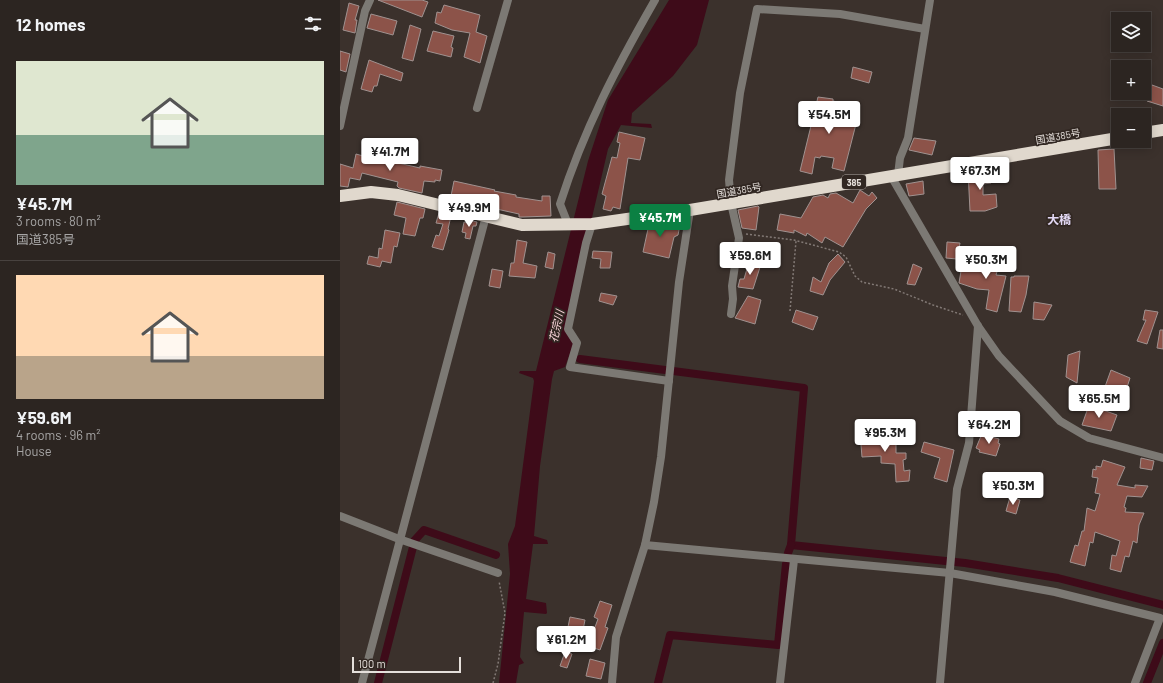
<!DOCTYPE html>
<meta charset="utf-8">
<style>
:root{--surface:#2c2521;--page:#38312e;--text:#f1f3f6;--muted:#a6a5a5;--line:#48423f;--accent:#0b8043}
body{margin:0;font-family:Barlow,"Noto Sans JP",sans-serif;background:var(--page);color:var(--text);height:100vh;display:flex;flex-direction:column;font-size:15px;white-space:nowrap}
*{box-sizing:border-box;margin:0}
p{font-size:13px;color:var(--muted)}
.icon{flex:none;width:22px;height:22px;fill:none;stroke:currentColor;stroke-width:2;stroke-linecap:round;stroke-linejoin:round}
.map{position:relative;flex:1;overflow:hidden}
.sheet{display:flex;flex-direction:column;background:var(--surface);width:340px}
.sheet>*{flex:none}
.fabs{position:absolute;left:771px;top:12px;display:grid;gap:8px}
.fabs a{display:grid;place-items:center;width:40px;height:40px;border-radius:0px;background:var(--surface);box-shadow:0 2px 10px #0003,0 0 0 1px var(--line);font-size:20px}
.scale{position:absolute;left:12px;bottom:10px;width:109px;box-sizing:border-box;padding-left:4px;border:2px solid #e5dfdb;border-top:0;font-size:11px;line-height:14px;white-space:nowrap;color:#e5dfdb;-webkit-text-stroke:3px #312722;paint-order:stroke}
.price{position:absolute;translate:-50% -34px;padding:0 9px;border-radius:4px;background:#fff;color:#222;font-size:13px;line-height:26px;filter:drop-shadow(0 1px 2px #0008)}
.price::after{content:'';position:absolute;left:50%;top:24px;width:12px;height:9px;margin-left:-6px;background:inherit;clip-path:polygon(0 0,100% 0,50% 100%)}
.price.active{background:var(--accent);color:#fff}
ul{padding:0;list-style:none}
li{display:grid;align-content:center;gap:8px;height:212px;padding:0 16px}
li+li{border-top:1px solid var(--line)}
li span{display:grid;place-items:center;height:124px;border-radius:0px;color:#555}
li>.icon{margin-inline-start:auto}
span .icon{width:72px;height:72px;fill:#fffc;stroke-width:1}
li b{font-size:17px}
h2{display:flex;justify-content:space-between;align-items:center;height:48px;padding:0 16px;font-size:17px}
main{display:flex;flex:1;min-height:0}
.map>svg:first-child{display:block}
</style>
<main>
<section class="sheet">
<h2>12 homes<svg class="icon" aria-label="filters" viewBox="0 0 24 24"><path d="M4 7h16M4 17h16"/><circle cx="9" cy="7" r="2"/><circle cx="15" cy="17" r="2"/></svg></h2>
<ul>
<li><span style="background:linear-gradient(#dfe7d0 60%,#7fa58c 0)"><svg class="icon" aria-label="home" viewBox="0 0 24 24"><path d="M3 11l9-7 9 7M6 9v11h12V9"/></svg></span><div><b>¥45.7M</b><p>3 rooms · 80 m²</p><p>国道385号</p></div></li>
<li><span style="background:linear-gradient(#ffd9b3 65%,#b9a48a 0)"><svg class="icon" aria-label="home" viewBox="0 0 24 24"><path d="M3 11l9-7 9 7M6 9v11h12V9"/></svg></span><div><b>¥59.6M</b><p>4 rooms · 96 m²</p><p>House</p></div></li>
</ul>
</section>
<div class="map">
<svg width="823" height="683" viewBox="0 0 823 683">
<rect width="100%" height="100%" fill="#3b312c"/>
<path fill="#3e0b19" d="M329,0H369L357,45L333,76L292,113L291,123L311,124L312,128L281,125L268,149L226,329L234,342L225,367L214,371L212,379L200,466L194,536L207,540L208,544H193L186,599L206,603L207,613L206,614L184,612L180,657L184,663L179,665L176,683H159L170,574L168,544L175,526L194,381L193,378L179,373L180,371H196L248,161L268,100Z"/>
<g fill="none" stroke-linecap="round" stroke-linejoin="round">
<g stroke="#3e0b19" stroke-width="8">
<path d="M240,359L464,388L451,545L625,563L718,578L823,605"/>
<path d="M74,541L84,530L156,555"/>
<path d="M448,553L451,545"/>
<path d="M38,683L73,547"/>
<path d="M318,683L330,635L438,645L446,564"/>
<path d="M807,683L823,643"/>
</g>
</g>
<g fill="#8c5349" stroke="#a09290">
<path d="M38,0H82L88,2L82,17Z"/>
<path d="M9,3L19,6L15,20H17L15,33L3,30Z"/>
<path d="M104,5L140,15L136,32L147,36L140,63L124,57L130,33L112,30L95,23L97,12L101,13Z"/>
<path d="M31,14L57,21L53,35L27,28Z"/>
<path d="M70,25L81,29L73,61L62,58Z"/>
<path d="M93,31L114,36L111,47L113,48L111,57L87,51Z"/>
<path d="M0,51L10,54L6,72L0,70Z"/>
<path d="M29,60L63,73L61,81L40,74L37,86H34L32,92L21,89Z"/>
<path d="M513,67L532,72L529,83L511,78Z"/>
<path d="M812,85L823,89V106L807,101Z"/>
<path d="M478,97L493,99V101L514,106L513,113L507,112L505,122L516,124L504,171L492,168L494,158L481,156L480,158L475,157L472,174L460,171Z"/>
<path d="M279,132L305,138L300,160L288,158L280,209L273,207L271,211L263,209L266,196L262,194L272,157L277,158L280,143L277,142Z"/>
<path d="M574,138L596,141L592,155L569,150Z"/>
<path d="M774,149L776,189H759L758,150Z"/>
<path d="M16,154L34,159L35,154L54,158V162L80,168V166L102,170L100,181L95,180V182L84,181L82,193L59,188L57,186L58,182L22,173L20,180L10,178L8,187L0,186V164L13,168Z"/>
<path d="M650,167L651,183L643,184V195L656,194L657,207L645,211H630L628,171Z"/>
<path d="M114,181L155,190L154,191L176,195V197L202,201V196H210L211,216L183,217H179V214L152,208V205L111,196Z"/>
<path d="M583,181L584,194L569,196L566,184Z"/>
<path d="M520,190L529,196L532,192L537,198L526,209L503,247L485,237L482,243L467,233L466,236L454,230V233L437,230L440,214L461,218L473,197L483,195L488,198L490,194L496,193L513,203Z"/>
<path d="M57,202L85,209L83,218H80L75,236L63,234L66,218L54,215Z"/>
<path d="M418,206L419,207L416,230L402,228L398,210Z"/>
<path d="M99,213L111,216L108,229L109,230L103,250L92,247L96,235L99,236L103,224L96,223Z"/>
<path d="M129,220L137,222L136,226H133L130,239L125,238L126,233L122,232L124,222L128,223Z"/>
<path d="M326,221L338,224L337,229L339,230L338,235L334,237L329,258L303,252L308,229L299,227L300,225Z"/>
<path d="M45,230L60,233L57,247L54,246L51,263L42,261L40,267L27,264L29,256L38,258L39,248L42,249Z"/>
<path d="M177,240L187,242L183,263L197,266L195,278L169,276L171,263H174Z"/>
<path d="M607,242L620,243L617,259L606,258Z"/>
<path d="M386,247L392,248L390,263L384,262Z"/>
<path d="M253,251L272,252L270,268H260L261,259L252,258Z"/>
<path d="M208,252L215,254L213,269L205,267Z"/>
<path d="M651,253L662,255L656,275L666,276L657,312L646,309L649,290L637,289L619,283L622,265L642,271Z"/>
<path d="M498,254L505,262L490,280L483,295L470,291L473,277L481,282L489,263Z"/>
<path d="M409,262L421,264L413,289L398,287L400,279H404Z"/>
<path d="M573,264L582,268L575,285L567,284Z"/>
<path d="M152,269L163,271L160,288L149,286Z"/>
<path d="M674,276H689L686,295L681,312L669,311L671,277H674Z"/>
<path d="M261,293L277,296L273,305L259,301Z"/>
<path d="M408,296L421,300L415,324L395,318Z"/>
<path d="M694,302L712,305L704,320L693,319Z"/>
<path d="M456,310L478,317L473,330L452,322Z"/>
<path d="M805,310L818,312L807,344L797,341L806,320H803Z"/>
<path d="M820,330H823V349L817,348Z"/>
<path d="M740,351L737,383L726,377L728,355Z"/>
<path d="M771,370L790,378L782,403L761,398Z"/>
<path d="M749,405L777,415L771,431L742,425Z"/>
<path d="M520,433L539,434V439H556V453H566V459L563,460L564,471L570,470L569,481L556,482L555,464L541,463V456L522,457Z"/>
<path d="M645,435L659,439L658,443L660,444L656,456L639,452L640,450L636,448L641,436L644,437Z"/>
<path d="M584,442L614,450L607,482L594,478L600,458L581,452Z"/>
<path d="M801,458L814,461L812,470L800,468Z"/>
<path d="M763,460L785,467L777,485L795,488V485L808,486L802,497L787,496L784,507L786,508L785,512L804,513L799,525L797,543L793,541L789,557L785,556L781,572L770,569L772,555L776,556L780,541L755,532L753,543L750,542L745,566L730,562L735,545L738,546L742,531H744L747,508L755,511L760,494L755,493L758,478L752,477L753,469L756,470V466L761,467Z"/>
<path d="M670,497L680,500L676,514L666,511Z"/>
<path d="M260,601L272,605L265,627L268,628L260,650L248,646L258,619L254,617Z"/>
<path d="M230,617L245,620L242,635L227,632Z"/>
<path d="M225,652L232,654L227,668L220,666Z"/>
<path d="M250,659L265,663L261,679L246,676Z"/>
</g>
<g fill="none" stroke-linecap="round" stroke-linejoin="round">
<g stroke="#827975" stroke-width="1.5" stroke-dasharray="2 2" stroke-linecap="butt">
<path d="M406,234L454,240L499,252L506,257L515,276L522,282L554,289L593,305L623,315"/>
<path d="M450,311L456,241"/>
<path d="M153,683L158,664L165,613L159,581"/>
</g>
<g stroke="#7c7974" stroke-width="8">
<path d="M137,108L168,0"/>
<path d="M0,126L25,11L30,0"/>
<path d="M558,175L560,158L568,138L590,0"/>
<path d="M551,176L638,326L659,356L720,421L749,438L823,458"/>
<path d="M228,224L220,204C244,129 276,68 315,0"/>
<path d="M252,224L246,243L228,329L237,343L230,367L329,381"/>
<path d="M391,314L393,299L392,286L399,238L391,203L389,180L400,93L417,9L500,14L585,29"/>
<path d="M0,516L59,539L158,573"/>
<path d="M305,545L610,573L715,592L820,618L795,683"/>
<path d="M22,683L146,216"/>
<path d="M272,683L276,637L305,545L314,502L321,457L339,282L350,210"/>
<path d="M440,683L454,560"/>
<path d="M600,683L617,489L629,443L638,326"/>
</g>
<g stroke="#e0d8cd" stroke-width="12">
<path d="M804,133L823,130"/>
<path d="M0,196L31,192L58,195L182,225L252,224L350,210L778,138"/>
</g>
</g>
<g text-anchor="middle" dominant-baseline="central" stroke-width="3.5" stroke-linejoin="round" paint-order="stroke">
<rect fill="#312722" stroke="#afa8a4" stroke-width="1" x="502" y="175" width="24" height="14" rx="3"/>
<g font-size="9" font-weight="bold" fill="#e5dfdb">
<text x="514" y="182">385</text>
</g>
<g font-size="10" fill="#e5dfdb" stroke="#312722">
<text transform="translate(718 136) rotate(-10)">国道385号</text>
<text transform="translate(399 190) rotate(-10)">国道385号</text>
</g>
<g font-size="11" font-style="italic" fill="#fcd6dc" stroke="#312722">
<text transform="translate(216 326) rotate(-77)">花宗川</text>
</g>
<g font-size="12" font-weight="bold" fill="#e2d8f4" stroke="#312722">
<text x="719" y="219">大橋</text>
</g>
</g>
</svg>
<div class="fabs">
<a><svg class="icon" aria-label="layers" viewBox="0 0 24 24"><path d="M12 4l9 5-9 5-9-5zM3 14l9 5 9-5"/></svg></a>
<a>+</a>
<a>−</a>
</div>
<div class="scale">100 m</div>
<b class="price" style="left:489px;top:135px">¥54.5M</b>
<b class="price" style="left:50px;top:172px">¥41.7M</b>
<b class="price" style="left:640px;top:191px">¥67.3M</b>
<b class="price" style="left:129px;top:228px">¥49.9M</b>
<b class="price active" style="left:320px;top:238px">¥45.7M</b>
<b class="price" style="left:410px;top:276px">¥59.6M</b>
<b class="price" style="left:646px;top:280px">¥50.3M</b>
<b class="price" style="left:759px;top:419px">¥65.5M</b>
<b class="price" style="left:649px;top:445px">¥64.2M</b>
<b class="price" style="left:545px;top:453px">¥95.3M</b>
<b class="price" style="left:673px;top:506px">¥50.3M</b>
<b class="price" style="left:226px;top:660px">¥61.2M</b>
</div>
</main>
